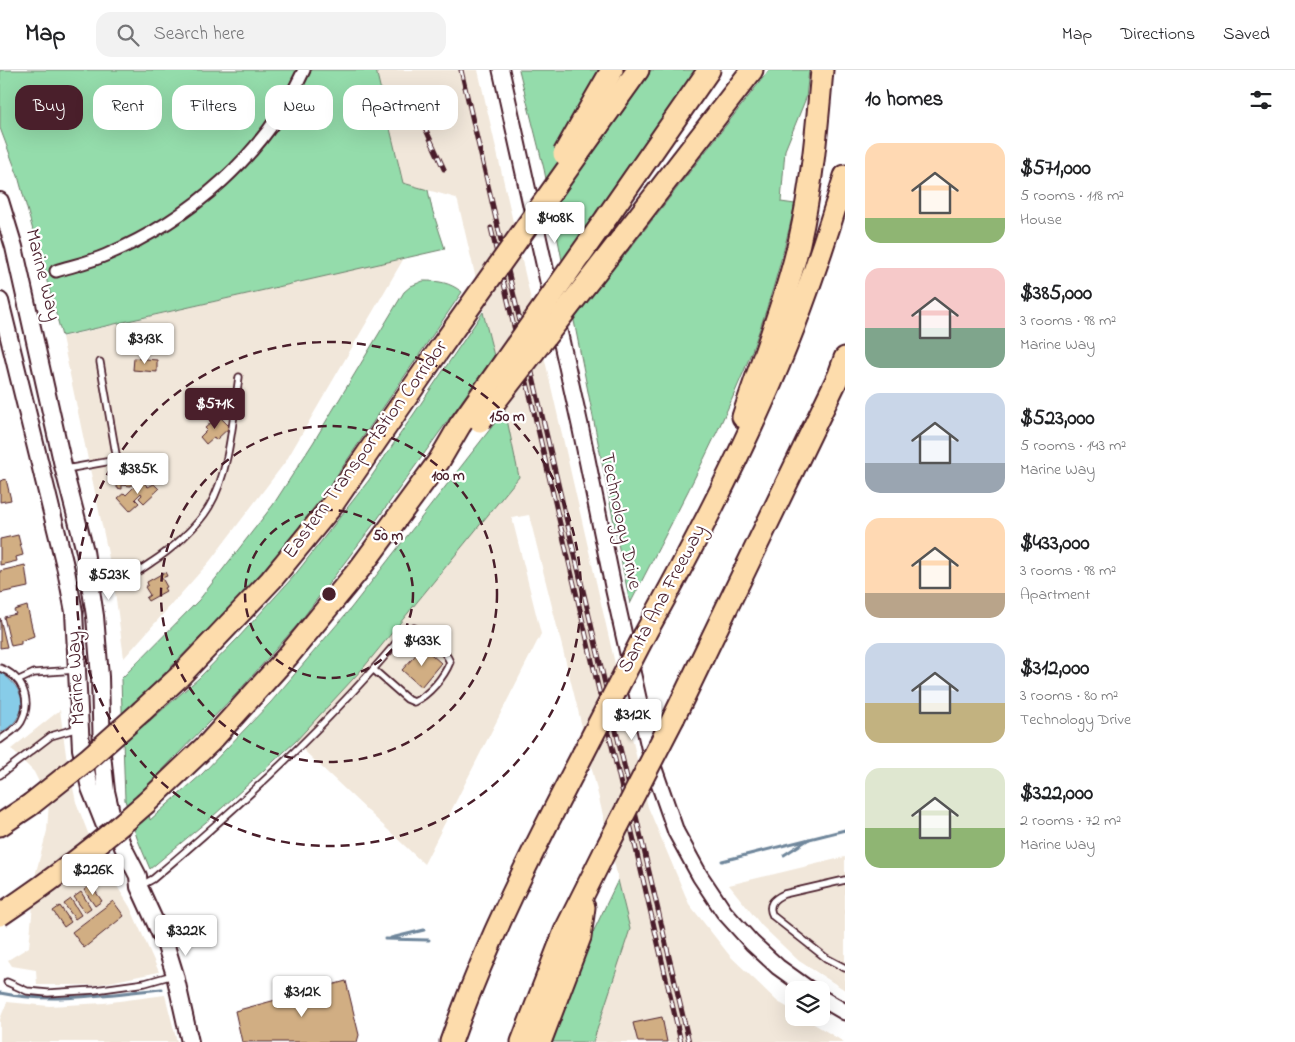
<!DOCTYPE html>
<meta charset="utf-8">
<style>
:root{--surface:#fff;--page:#f2f2f2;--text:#202124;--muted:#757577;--line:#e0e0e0;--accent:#4a1f2b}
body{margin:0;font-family:"Indie Flower",sans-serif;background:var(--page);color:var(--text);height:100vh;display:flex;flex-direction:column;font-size:19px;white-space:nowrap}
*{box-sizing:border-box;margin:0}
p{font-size:16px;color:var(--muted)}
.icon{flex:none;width:28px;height:28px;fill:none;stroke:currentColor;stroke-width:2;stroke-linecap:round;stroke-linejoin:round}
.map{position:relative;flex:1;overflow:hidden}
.sheet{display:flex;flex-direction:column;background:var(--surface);width:450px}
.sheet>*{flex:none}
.banner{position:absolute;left:15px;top:15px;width:475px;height:45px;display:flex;gap:10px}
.controls{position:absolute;left:785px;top:911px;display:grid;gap:10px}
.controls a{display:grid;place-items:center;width:45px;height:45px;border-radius:10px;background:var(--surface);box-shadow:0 5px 20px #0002;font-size:25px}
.price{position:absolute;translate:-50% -42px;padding:0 11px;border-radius:5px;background:#fff;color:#222;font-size:16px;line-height:32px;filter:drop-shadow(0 1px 2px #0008)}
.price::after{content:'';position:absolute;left:50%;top:30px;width:15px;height:11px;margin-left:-8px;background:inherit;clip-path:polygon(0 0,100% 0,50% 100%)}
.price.current{background:var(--accent);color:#fff}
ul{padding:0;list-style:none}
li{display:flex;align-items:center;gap:15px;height:125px;padding:0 20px}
li span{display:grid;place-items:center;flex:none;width:140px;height:100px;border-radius:15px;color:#555}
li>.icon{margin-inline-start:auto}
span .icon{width:60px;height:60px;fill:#fffc;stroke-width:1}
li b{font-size:21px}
h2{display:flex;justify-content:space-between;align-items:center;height:60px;padding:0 20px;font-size:21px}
.chip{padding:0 18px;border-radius:15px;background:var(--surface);box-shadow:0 5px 20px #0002;font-size:18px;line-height:45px}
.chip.current{background:var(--accent);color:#fff}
header{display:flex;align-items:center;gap:30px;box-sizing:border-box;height:70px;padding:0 25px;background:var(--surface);border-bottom:1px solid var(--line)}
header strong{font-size:24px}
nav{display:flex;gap:28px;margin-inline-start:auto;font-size:18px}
.search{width:350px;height:45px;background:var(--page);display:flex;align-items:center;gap:12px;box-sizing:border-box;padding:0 18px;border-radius:15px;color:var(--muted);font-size:19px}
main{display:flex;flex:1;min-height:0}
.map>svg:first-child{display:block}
</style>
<header>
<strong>Map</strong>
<div class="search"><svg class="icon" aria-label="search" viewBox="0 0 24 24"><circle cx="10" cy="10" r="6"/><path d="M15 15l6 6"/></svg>Search here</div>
<nav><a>Map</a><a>Directions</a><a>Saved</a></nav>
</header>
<main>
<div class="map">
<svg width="845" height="972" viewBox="0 0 845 972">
<rect width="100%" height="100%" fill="#fff"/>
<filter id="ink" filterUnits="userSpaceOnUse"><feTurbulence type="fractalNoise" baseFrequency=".02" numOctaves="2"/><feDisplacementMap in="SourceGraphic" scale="10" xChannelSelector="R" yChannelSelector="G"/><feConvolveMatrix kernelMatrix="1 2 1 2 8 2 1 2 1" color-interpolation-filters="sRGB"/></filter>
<g filter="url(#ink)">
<g fill="#f1e7da">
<path d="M376,0H478L648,737L689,834L730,886L778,932L794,941V948H804L844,972H593L630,859L577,636L529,445L512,448L541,564L424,794L295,672L364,597L519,407L494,286L458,132L456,128L403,113Z"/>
<path d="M404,188L286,391L210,491L124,588L113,507L62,267Z"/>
<path d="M60,640L66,685L76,732L88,763L105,797L130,837L159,902L95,915H37L36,900L12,896L8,890L29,877L36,802L47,761L49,732L34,702L11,679Z"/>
<path d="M845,787V920L799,891L762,856L729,815Z"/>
<path d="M165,925L177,972H0V949L7,932L49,936L104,933Z"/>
</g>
<g fill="#94dcab" stroke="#6f7e6b">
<path d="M0,0H376L403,113L428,120L432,139L445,179L62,266L18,106L0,58Z"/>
<path d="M519,0H601L591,84L599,75L651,0H697L609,124L601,138L625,185L769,0H809L806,28L785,80L781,132L795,134C782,191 766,247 744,301C711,381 669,457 630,534L544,99Z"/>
<path d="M423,211C439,211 449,212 462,222L322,427L285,475L239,528L139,629L145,655L199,608L238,568L294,506L369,410L483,242L494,286L376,451L299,553L237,623L145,718L150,750L202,704L271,632L351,538L505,340L519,407L364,597L295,672L212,747L150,799L137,768L125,730L121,609L199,530L273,435L313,373L404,222L411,216Z"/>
<path d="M618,810L630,859L593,972H549L576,898Z"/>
</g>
<path fill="#87cce8" stroke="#6f879c" d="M0,602C16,613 30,630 16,650C12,656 5,660 0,663Z"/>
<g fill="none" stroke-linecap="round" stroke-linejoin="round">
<g stroke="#6f879c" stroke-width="3">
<path d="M784,785L809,769"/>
<path d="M722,791L845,760"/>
<path d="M391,868L424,860"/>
<path d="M385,869L429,870"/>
<path d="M0,923C53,934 109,924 162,919"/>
</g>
</g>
<g fill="#d1ae83" stroke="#4a1f2b">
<path d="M134,288L157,290V302L133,300Z"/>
<path d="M219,346L230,357L216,370L214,367L206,374L200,367L207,360L205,358Z"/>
<path d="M131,393H136L135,414L132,413L131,416L122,415V419L117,418L118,398H121V395L131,396Z"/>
<path d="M6,409L11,430L0,432V411Z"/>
<path d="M141,410L148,417L154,414L159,419L144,433L139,428L142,425L141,423L135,429L139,433L130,441L118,428L124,423L126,425Z"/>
<path d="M18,465L23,485L16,487L17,491L0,495V469Z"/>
<path d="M25,495L28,517L0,523V501Z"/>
<path d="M165,502L167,506L162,508L167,517L164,518L166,521L148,531L146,528L150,525L145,517L148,515L147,512Z"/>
<path d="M27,536L34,566L21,571V574L11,576L4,547L16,544L14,540Z"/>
<path d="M0,548L7,577L0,578Z"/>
<path d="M423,577L441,593L421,617L402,600Z"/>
<path d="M91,815L102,831L95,836L84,820Z"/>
<path d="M81,822L91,838L85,842L74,827Z"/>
<path d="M71,829L81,845L75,849L64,834Z"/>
<path d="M113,831L124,846L84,878L72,862Z"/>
<path d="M60,836L71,852L64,857L53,841Z"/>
<path d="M346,911L359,965L357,972H242L235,941Z"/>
<path d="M662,947L667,972H638L633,953Z"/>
</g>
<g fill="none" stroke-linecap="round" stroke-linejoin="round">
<g stroke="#4a1f2b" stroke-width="9">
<g id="service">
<path d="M66,399L117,390L100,292"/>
<path d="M93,519C117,515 132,506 152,492C171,480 197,457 209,437C230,402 233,347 239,307"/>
<path d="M0,598C22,606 33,630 21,652C16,660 7,664 0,670"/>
<path d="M19,610L34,603L75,600"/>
<path d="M0,705L51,666L78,658"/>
<path d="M845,810L784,824C773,829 767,835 773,846L826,888L845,898"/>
<path d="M142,815L153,809C243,733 331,652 406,561L414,558C427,565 444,578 450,592C444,607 429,625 414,632L407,629L374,600"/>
<path d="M7,912L27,921L48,923L95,920L145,913L173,905"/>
</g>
</g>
<g stroke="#4a1f2b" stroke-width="15">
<path id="minor" d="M56,201C72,196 90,192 106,185C191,149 265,85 304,0"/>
</g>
<g stroke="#4a1f2b" stroke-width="19">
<g id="tertiary">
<path d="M501,0L580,355L614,521L654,699L676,762L700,806L724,842L752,873L778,897L810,920"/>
<path d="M821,928L845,942"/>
</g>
</g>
<g stroke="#4a1f2b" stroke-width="20">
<g id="secondary">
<path d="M0,131L14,177L64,400L85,481L95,546L100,607L102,684L106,721L112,747L123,777L138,806L139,817L166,876L175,905L190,972"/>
<path d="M0,231L66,500L74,542L81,679L90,718L109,766"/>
</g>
</g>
<g stroke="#4a1f2b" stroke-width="25">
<g id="motorway">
<path d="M586,45L612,0"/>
<path d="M598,56L638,0"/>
<path d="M607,147L709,0"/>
<path d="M619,172L752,0"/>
<path d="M743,347C762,289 785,232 799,173C812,116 817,58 822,0"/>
<path d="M645,564C687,488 728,410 763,331C796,258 822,182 845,106"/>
<path d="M142,641L179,607L271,510L330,438L441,277"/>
<path d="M674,647L839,305L845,288"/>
<path d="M146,733L210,672L287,587L361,497L439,391L460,355"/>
<path d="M0,755L30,735"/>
<path d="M451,972C486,872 534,778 583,684"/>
<path d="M522,972L565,861L605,781"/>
<path d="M540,972L580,867L584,837"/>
</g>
</g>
<use href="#service" stroke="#fff" stroke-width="5.5"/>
<use href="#minor" stroke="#fff" stroke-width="11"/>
<use href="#tertiary" stroke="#fff" stroke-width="15"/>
<use href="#secondary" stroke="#fff" stroke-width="16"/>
<use href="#motorway" stroke="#fddcac" stroke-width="21"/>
<g stroke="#4a1f2b" stroke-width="5">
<g id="rail">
<path d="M461,0L689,972"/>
<path d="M408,21L444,99"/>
<path d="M491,158L681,972"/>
</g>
</g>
<use href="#rail" stroke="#fff" stroke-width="3" stroke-dasharray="9" stroke-linecap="butt"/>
<g stroke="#4a1f2b" stroke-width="25" stroke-linecap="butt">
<g id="motorway-bridge">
<path d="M564,84L586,45"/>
<path d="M441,277L598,56"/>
<path d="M480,351L619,172"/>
<path d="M460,355L607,147"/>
<path d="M583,684L645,564"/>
<path d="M30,735L88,689L142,641"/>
<path d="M605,781L674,647"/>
<path d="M0,845C51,811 100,774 146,733"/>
</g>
</g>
<use href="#motorway-bridge" stroke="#fddcac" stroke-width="21"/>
</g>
</g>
<g fill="none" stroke="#4a1f2b" stroke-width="2.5" stroke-dasharray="9 6">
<circle cx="329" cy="524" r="84"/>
<circle cx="329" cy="524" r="168"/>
<circle cx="329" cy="524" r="252"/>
</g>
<g text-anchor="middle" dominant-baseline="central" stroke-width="4.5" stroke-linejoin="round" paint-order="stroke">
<g font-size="20" fill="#4a1f2b" stroke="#fff">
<text transform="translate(42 205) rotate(76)">Marine Way</text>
<text transform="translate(366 380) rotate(-54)">Eastern Transportation Corridor</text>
<text transform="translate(620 451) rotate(78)">Technology Drive</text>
<text transform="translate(663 529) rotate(-62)">Santa Ana Freeway</text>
<text transform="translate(77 608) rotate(-93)">Marine Way</text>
</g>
</g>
<circle cx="329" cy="524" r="8" fill="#4a1f2b" stroke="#fff" stroke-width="2.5"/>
<g font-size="15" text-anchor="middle" font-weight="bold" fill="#4a1f2b" stroke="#fff" stroke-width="4.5" stroke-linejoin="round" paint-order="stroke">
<text x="507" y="351">150 m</text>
<text x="448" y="410">100 m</text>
<text x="388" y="470">50 m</text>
</g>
</svg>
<div class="controls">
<a><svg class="icon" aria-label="layers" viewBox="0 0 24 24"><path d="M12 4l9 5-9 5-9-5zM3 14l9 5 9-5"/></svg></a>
</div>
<b class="price" style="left:555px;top:174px">$408K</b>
<b class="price" style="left:145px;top:295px">$313K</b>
<b class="price current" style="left:215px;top:360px">$571K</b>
<b class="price" style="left:138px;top:425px">$385K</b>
<b class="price" style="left:109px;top:531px">$523K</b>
<b class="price" style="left:422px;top:597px">$433K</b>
<b class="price" style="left:632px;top:671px">$312K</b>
<b class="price" style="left:93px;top:826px">$226K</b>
<b class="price" style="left:186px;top:887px">$322K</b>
<b class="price" style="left:302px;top:948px">$312K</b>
<div class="banner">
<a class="chip current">Buy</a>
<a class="chip">Rent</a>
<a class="chip">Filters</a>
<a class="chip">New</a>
<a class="chip">Apartment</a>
</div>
</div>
<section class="sheet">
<h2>10 homes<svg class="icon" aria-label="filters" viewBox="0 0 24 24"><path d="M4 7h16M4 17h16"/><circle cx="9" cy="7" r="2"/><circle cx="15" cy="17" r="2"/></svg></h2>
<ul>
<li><span style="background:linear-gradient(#ffd9b3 75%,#8fb573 0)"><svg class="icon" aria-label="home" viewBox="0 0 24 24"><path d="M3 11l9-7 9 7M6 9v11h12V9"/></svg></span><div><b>$571,000</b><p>5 rooms · 118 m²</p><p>House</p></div></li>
<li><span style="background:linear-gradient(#f6c9c9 60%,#7fa58c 0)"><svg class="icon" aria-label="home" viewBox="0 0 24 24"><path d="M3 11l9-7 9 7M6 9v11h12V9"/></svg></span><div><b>$385,000</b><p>3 rooms · 98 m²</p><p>Marine Way</p></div></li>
<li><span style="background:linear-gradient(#c9d6e8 70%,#9aa5b1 0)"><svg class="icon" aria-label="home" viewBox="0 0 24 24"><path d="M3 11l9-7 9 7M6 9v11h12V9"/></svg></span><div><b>$523,000</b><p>5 rooms · 143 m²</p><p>Marine Way</p></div></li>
<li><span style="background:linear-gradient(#ffd9b3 75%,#b9a48a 0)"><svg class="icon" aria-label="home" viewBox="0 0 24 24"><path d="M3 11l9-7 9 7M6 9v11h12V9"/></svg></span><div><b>$433,000</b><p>3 rooms · 98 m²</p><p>Apartment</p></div></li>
<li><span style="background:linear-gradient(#c9d6e8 60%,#c2b280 0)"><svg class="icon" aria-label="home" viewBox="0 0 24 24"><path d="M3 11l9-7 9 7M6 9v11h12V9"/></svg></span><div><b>$312,000</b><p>3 rooms · 80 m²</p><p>Technology Drive</p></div></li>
<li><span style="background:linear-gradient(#dfe7d0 60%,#8fb573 0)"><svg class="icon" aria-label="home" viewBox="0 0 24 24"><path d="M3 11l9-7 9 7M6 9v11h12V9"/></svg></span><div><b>$322,000</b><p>2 rooms · 72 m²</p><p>Marine Way</p></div></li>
</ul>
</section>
</main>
